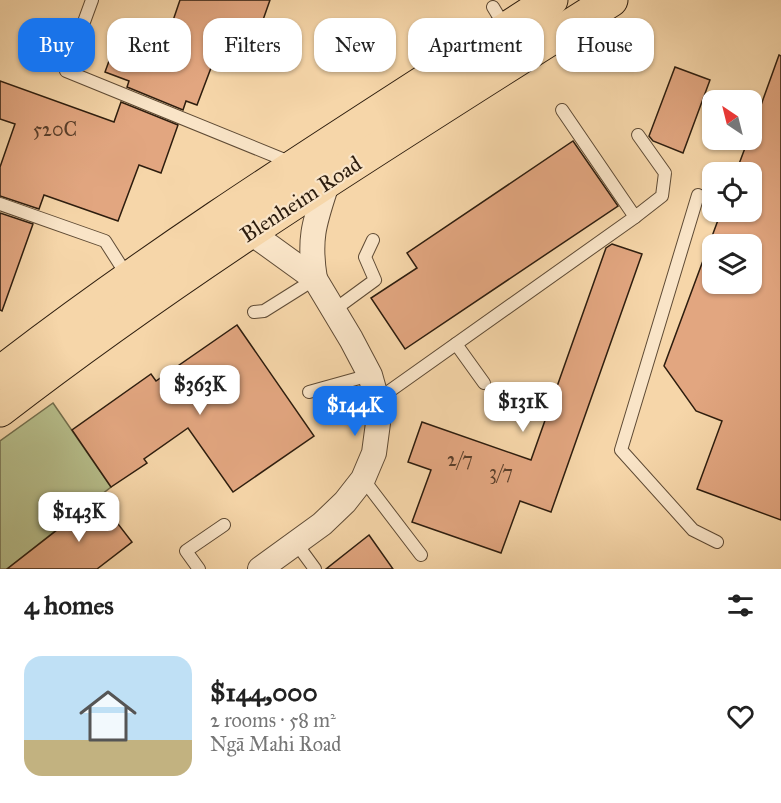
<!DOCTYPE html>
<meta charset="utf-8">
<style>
:root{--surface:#fff;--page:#f6f6f6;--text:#222;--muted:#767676;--accent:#1a73e8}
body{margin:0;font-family:"IM FELL Great Primer",serif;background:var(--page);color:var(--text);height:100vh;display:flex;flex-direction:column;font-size:22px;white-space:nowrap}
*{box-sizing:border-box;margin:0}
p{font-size:20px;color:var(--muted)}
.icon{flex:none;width:33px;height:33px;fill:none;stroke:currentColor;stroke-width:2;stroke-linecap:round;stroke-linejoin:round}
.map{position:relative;height:569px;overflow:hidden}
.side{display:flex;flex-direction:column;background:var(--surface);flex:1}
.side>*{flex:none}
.banner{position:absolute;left:18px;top:18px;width:746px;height:54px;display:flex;gap:12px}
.needle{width:39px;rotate:325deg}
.tools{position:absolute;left:702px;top:90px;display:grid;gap:12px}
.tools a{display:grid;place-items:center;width:60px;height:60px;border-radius:12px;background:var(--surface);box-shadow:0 2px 4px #0004;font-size:30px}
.price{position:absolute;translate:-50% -51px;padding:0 14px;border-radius:12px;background:#fff;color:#222;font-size:20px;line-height:39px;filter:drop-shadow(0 2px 3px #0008)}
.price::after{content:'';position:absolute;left:50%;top:36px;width:18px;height:14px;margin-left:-9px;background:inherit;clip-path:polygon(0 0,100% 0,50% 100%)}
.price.selected{background:var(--accent);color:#fff}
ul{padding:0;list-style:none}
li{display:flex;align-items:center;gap:18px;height:150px;padding:0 24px}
li span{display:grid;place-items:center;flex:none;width:168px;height:120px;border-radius:18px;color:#555}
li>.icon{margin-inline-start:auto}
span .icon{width:72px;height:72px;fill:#fffc;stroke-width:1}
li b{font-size:26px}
h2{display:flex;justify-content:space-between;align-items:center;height:72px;padding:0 24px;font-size:26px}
.tag{padding:0 21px;border-radius:18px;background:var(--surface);box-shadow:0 2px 4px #0004;font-size:21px;line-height:54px}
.tag.selected{background:var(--accent);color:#fff}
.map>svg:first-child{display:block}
</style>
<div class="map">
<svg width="781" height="569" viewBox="0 0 781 569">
<rect width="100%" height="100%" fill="#f6d6a9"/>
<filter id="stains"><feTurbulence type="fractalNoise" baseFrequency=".00333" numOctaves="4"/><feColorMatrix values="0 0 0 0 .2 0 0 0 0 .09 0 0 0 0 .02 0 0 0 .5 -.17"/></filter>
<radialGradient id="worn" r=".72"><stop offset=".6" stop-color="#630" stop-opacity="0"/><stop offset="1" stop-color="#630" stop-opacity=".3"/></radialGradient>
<path fill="#b7bf8c" stroke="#726e4d" stroke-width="1.5" d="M53,403L111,487L7,569H0V441Z"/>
<g fill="#e2a680" stroke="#2d1d0e" stroke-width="1.5" fill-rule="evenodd">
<path d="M180,0H270L245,71L214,60L197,105L186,101L183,110L127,87L129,81L105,72L121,28L165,44Z"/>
<path d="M779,55L781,56V520L697,489L722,421L696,411L664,366L721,212H752V172H736L748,140H752V130ZM712,244H752V284H712Z"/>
<path d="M675,67L710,80L683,153L653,141L649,136Z"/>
<path d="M0,81L114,122L121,102L178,125L161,173L139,165L118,221L44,195L39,209L0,196V167L15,124L0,119Z"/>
<path d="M573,141L618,206L405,349L371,298L417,268L407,253Z"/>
<path d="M0,213L33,224L2,311L0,310Z"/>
<path d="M612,244L642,254L551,512L520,501L501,553L412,522L431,470L408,462L422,422L531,460L606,248Z"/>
<path d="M237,325L314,436L233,492L188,428L144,459L147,463L111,487L72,430L151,374L156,381Z"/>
<path d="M98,498L132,542L97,569H7Z"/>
<path d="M369,535L393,569H326Z"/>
</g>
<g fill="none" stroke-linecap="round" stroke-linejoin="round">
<g stroke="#5f4b35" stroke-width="14">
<g id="lane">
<path d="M92,0L66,71L292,163"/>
<path d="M493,7L505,27"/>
<path d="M562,110L635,217L662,196L665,173L638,135"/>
<path d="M698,195L621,450L693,530L717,542"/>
<path d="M0,204L105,241L128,277"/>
<path d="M334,310L375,280L365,257L373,240"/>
<path d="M254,312L264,311L315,279"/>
<path d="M456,344L484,383"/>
<path d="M309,392L370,375"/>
<path d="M377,400L635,217"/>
<path d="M363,479L421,555"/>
<path d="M296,543L315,569"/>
<path d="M199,569L186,551L224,525"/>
</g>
</g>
<g stroke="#5f4b35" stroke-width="26">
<g id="street">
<path d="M250,232L315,279L351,339L370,375L377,400L378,423L374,453L363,479L345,502L322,524L260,569"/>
<path d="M315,279C308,237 315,221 328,181"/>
</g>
</g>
<g stroke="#2d1d0e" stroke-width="35">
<g id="primary">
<path d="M0,373C176,237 365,121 551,0"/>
<path d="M0,410C194,260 404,132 611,0"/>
</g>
</g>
<use href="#lane" stroke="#f9e4c7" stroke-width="12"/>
<use href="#street" stroke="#f9e4c7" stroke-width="24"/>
<use href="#primary" stroke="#f6d6a9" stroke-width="33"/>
</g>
<g text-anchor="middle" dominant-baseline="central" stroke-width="4.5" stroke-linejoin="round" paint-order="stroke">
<g font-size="20" fill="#5a3f2a">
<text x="55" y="129">520C</text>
<text x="460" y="459">2/7</text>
<text x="501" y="472">3/7</text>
</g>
<g font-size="22" fill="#2d1d0e" stroke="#f9e4c7">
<text transform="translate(301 199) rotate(-33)">Blenheim Road</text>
</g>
</g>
<rect width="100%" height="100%" filter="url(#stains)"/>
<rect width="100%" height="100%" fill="url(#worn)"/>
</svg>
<div class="tools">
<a><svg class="needle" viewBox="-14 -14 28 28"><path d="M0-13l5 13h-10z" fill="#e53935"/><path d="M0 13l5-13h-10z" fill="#767676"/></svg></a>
<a><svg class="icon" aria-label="locate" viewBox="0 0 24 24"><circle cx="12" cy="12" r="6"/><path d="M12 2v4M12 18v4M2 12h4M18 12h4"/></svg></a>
<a><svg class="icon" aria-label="layers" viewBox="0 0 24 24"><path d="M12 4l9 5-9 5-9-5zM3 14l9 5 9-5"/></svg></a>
</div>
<b class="price" style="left:200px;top:416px">$363K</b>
<b class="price" style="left:523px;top:433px">$131K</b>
<b class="price selected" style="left:355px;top:437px">$144K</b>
<b class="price" style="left:79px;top:543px">$143K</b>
<div class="banner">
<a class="tag selected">Buy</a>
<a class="tag">Rent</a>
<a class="tag">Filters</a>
<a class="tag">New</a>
<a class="tag">Apartment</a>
<a class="tag">House</a>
</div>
</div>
<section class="side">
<h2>4 homes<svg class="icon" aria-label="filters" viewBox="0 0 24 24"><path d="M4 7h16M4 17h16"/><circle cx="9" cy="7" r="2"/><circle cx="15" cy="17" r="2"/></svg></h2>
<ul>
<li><span style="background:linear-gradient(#bfe0f5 70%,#c2b280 0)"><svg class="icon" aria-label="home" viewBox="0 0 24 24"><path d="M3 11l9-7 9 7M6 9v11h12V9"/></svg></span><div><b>$144,000</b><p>2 rooms · 58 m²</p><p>Ngā Mahi Road</p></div><svg class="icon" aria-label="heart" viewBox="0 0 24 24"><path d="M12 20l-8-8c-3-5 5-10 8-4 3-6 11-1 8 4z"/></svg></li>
</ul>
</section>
